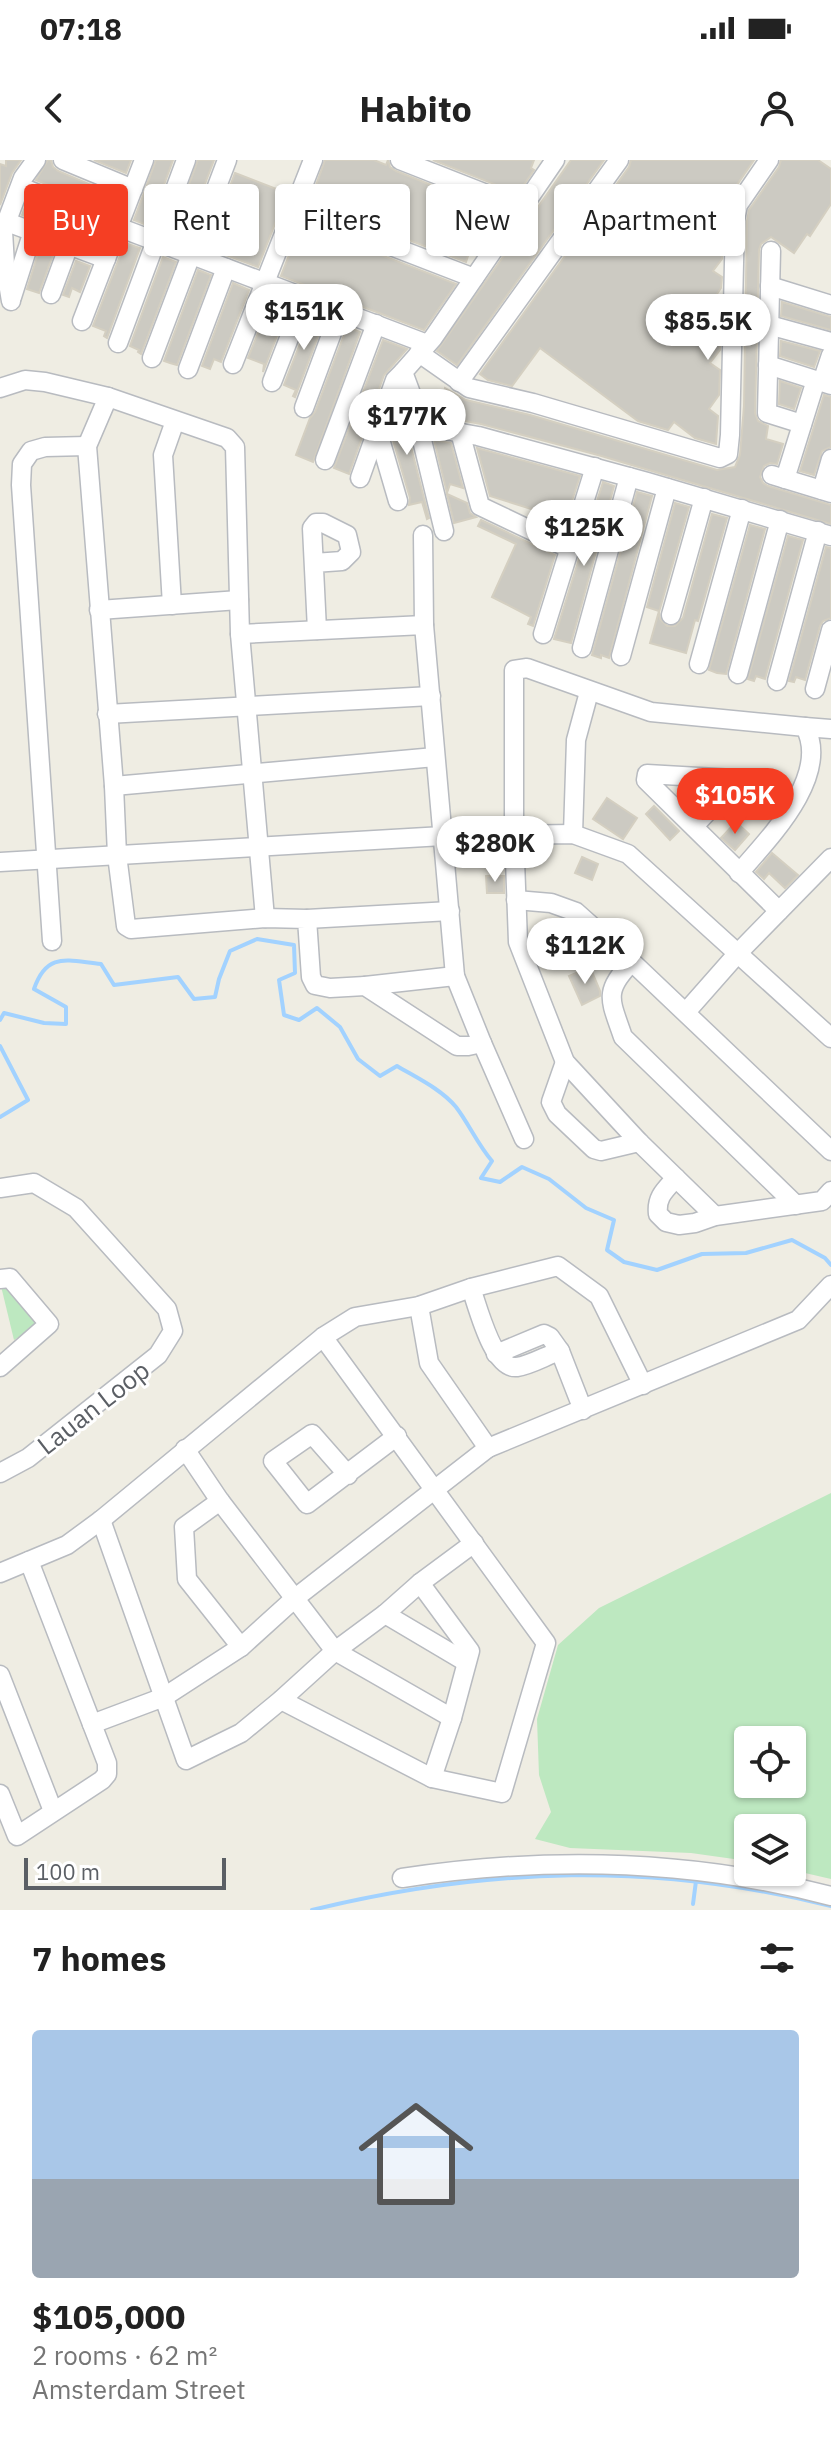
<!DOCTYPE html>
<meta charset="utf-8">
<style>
:root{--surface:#fff;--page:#f2f2f2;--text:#222;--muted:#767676;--accent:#f53e23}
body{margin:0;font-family:"IBM Plex Sans",sans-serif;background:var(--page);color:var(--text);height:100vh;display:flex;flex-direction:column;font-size:30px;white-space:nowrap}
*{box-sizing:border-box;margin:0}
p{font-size:26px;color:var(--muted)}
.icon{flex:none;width:44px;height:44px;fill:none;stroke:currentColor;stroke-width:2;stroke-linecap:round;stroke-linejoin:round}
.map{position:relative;height:1750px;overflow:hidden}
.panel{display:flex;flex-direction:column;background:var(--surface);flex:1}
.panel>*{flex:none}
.hud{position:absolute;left:24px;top:24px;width:784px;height:72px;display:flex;gap:16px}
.fabs{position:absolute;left:734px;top:1566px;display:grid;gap:16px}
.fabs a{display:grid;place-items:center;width:72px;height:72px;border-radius:8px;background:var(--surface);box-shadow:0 2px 6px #0004;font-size:40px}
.scale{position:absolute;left:24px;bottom:20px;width:202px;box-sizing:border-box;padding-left:8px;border:4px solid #5b5f65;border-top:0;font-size:22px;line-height:28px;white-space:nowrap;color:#5b5f65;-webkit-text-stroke:6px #fff;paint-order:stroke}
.price{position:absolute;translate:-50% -68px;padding:0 18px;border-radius:28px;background:#fff;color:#222;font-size:26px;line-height:52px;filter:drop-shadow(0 2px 4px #0008)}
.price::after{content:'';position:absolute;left:50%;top:48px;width:24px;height:18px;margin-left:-12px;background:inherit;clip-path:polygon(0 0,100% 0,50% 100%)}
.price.current{background:var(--accent);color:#fff}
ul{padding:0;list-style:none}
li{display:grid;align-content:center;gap:16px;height:424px;padding:0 32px}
li span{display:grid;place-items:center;height:248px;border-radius:8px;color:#555}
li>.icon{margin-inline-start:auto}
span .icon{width:144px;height:144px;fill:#fffc;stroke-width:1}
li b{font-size:34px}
h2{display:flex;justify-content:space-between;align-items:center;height:96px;padding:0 32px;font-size:34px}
.chip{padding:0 28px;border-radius:8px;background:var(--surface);box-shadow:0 2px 6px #0004;font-size:28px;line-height:72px}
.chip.current{background:var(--accent);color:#fff}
.status{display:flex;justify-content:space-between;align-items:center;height:56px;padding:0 40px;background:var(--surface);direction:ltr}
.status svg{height:22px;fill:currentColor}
header{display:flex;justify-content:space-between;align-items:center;height:104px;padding:0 32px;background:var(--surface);font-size:36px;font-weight:700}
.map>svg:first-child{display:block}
</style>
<div class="status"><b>07:18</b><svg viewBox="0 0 49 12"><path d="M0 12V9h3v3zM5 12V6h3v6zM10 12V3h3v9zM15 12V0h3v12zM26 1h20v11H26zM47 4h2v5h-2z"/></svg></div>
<header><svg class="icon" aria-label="back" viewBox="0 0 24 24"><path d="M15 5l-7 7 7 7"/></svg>Habito<svg class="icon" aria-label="person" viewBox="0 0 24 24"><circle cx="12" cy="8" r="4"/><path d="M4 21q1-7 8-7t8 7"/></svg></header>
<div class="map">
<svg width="831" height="1750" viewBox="0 0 831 1750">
<rect width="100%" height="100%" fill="#efede3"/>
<g fill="#bde8c0" fill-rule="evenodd">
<path d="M10,1124L39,1164L14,1180L1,1126Z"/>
<path d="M831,1333V1719L792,1710V1668H748V1701L691,1693L570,1688L535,1679L551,1652L539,1615L537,1559L558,1485L599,1448ZM748,1580H792V1624H748Z"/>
</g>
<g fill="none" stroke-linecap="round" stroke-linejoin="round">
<g stroke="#a2d2ff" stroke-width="4">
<path d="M0,860L4,853L44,863L66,864V847L34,829C47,791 68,801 101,804L114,825L178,817L194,839L215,837L219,819L230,791L257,779L294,785L295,813L279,820L284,855L299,860L317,848L340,867L358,899L380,916L397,906C417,918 441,929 456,947C469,964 478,985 492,1001L481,1018L500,1022L522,1007L549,1019L586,1048L614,1060L607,1090L624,1102L657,1110L702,1094L746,1093L792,1080L825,1098L831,1105"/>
<path d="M0,886L28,940L0,957"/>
<path d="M693,1744L696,1721"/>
<path d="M312,1750C489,1707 653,1702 831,1746"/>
</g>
</g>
<g fill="#cccac2" stroke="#d4cfc1" stroke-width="2">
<path d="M6,0H21L12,13L0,45V4L6,6Z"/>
<path d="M48,0H51L53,7L58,11L117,36L111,51L36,20Z"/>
<path d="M94,0H131L126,13Z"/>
<path d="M156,0H173L149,66L134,60Z"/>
<path d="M198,0H214L184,79L171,74Z"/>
<path d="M325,0H374L386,5L388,0L390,7L396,11L504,54L475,95L469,93L466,102L310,42Z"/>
<path d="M433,0H534L531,8L534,10L523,26L520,25L517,33Z"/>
<path d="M571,0H604L457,205L437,191Z"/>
<path d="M631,0H754L728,38L725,51L715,65L723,71L722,99L713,111L722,117L721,128L717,134L721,138L720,190L710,203L720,210L719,235L709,249L718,256L716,284L695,278L674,262L668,270L638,261L540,188L512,226L488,220L480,214L629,7Z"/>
<path d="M781,0H818L831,9V44L810,76L807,74L794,93L771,77L761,84L759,90L755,253L758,261L768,266L766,279L783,284L777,304L770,303L764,306L760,317L763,323L768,326L831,345V364L598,295L481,264L438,256L445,228L466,240L530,255L717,310L735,307L740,295L744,246L747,61L749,50L779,7Z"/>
<path d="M235,13L287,33L258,107L207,88Z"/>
<path d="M27,42L103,74L99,84L22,55Z"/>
<path d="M301,64L456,124L424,170L281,116Z"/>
<path d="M125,83L140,88L107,178L104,176L106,171L93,166Z"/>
<path d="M40,87L54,92L39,133L27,129Z"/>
<path d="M163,97L176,102L141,194L138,192L139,190L130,186Z"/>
<path d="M76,101L90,106L80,132L72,128L69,137L63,135Z"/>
<path d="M198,110L211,115L177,205L170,203L164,201Z"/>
<path d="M233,123L249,130L221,202L214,199L210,209L202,206Z"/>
<path d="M272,138L289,145L263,212L264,204L248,198Z"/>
<path d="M782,142L831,157V170L781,156Z"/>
<path d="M312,153L325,158L295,237L293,236L296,230L284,225Z"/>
<path d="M347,167L360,172L313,302L296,295L310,258L315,252Z"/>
<path d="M383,180L407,189L384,215L349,314L334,308Z"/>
<path d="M781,181L820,191L814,207L780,196Z"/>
<path d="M780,221L801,228L794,249L779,244Z"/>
<path d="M824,235L831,237V287L822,291L814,315L800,311Z"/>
<path d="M401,241L411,267L409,279L429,358L427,359L422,342L409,345L410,338L390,270Z"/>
<path d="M434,280L451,283L463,328L450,324L447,333Z"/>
<path d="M477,288L580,316L562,372L560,371L563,359L490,336Z"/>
<path d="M603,322L614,326L571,483L554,479Z"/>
<path d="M637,332L652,336L609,498L601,495V498L592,495Z"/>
<path d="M447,334L467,343L470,353L476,357L454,363Z"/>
<path d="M675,343L689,347L659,452L660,459L667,466H675L683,458L712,354L727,358L698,461L695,460L686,493L650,483L659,451L647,447Z"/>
<path d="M481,360L555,395L533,466L528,464L531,457L492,437L516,384L478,366Z"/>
<path d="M750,365L765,369L726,514L717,513L709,510Z"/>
<path d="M788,376L803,380L765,519L756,516L754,521L748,519Z"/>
<path d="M826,387L831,388V458L823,461L820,466L805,520L796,517L794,522L789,521Z"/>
<path d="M607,638L637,658L623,679L593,659Z"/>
<path d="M654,646L679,671L670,680L646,654Z"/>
<path d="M736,662L749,674L735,690L721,678Z"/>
<path d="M772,693L798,715L785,728L769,713L764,719L756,712Z"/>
<path d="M582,697L598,704L592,720L575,713Z"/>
<path d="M486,716H504V733H487Z"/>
<path d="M541,762L558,768L553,784L535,778Z"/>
<path d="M590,807L600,831V836L582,845L569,816Z"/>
</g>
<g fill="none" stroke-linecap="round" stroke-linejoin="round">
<g stroke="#b8bbc0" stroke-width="21">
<g id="minor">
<path d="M63,0L133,29"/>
<path d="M400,0L522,48"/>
<path d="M555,0L433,178L403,212L423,266L478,276L647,322L831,376"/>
<path d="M21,27L118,67L427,184"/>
<path d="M295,49L474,118"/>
<path d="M7,62L106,99"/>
<path d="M771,91L767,253L802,264"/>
<path d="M770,126L831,145"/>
<path d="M51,134L69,85"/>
<path d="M12,137L33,71"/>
<path d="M11,141L5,105L3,71L23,18L36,0"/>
<path d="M82,161L144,0"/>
<path d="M769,165L831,182"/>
<path d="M118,183L186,0"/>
<path d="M419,193L469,228L533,243L720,298L728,294L730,275L735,60L738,45L769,0"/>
<path d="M152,198L227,0"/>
<path d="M233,204L313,0"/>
<path d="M768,205L831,225"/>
<path d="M188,209L226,108"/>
<path d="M272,222L305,137"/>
<path d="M459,222L619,0"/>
<path d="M822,222L831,195"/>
<path d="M0,228L25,220L45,222L108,237L227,278L235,287L240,474L265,758"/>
<path d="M108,237L87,286L114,626L117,695L126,766L131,769L265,758L307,759L311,817L315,825L330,828L365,826L457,886H468L482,883L455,816L424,465L240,474"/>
<path d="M304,248L340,151"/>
<path d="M423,266L421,276L444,371"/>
<path d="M377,269L398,341"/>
<path d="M460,272L480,346L570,389"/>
<path d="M325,300L376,164"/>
<path d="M772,315L831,333"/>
<path d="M360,318L395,220L403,212"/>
<path d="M785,319L816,220"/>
<path d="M822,330L831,299"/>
<path d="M423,375L424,465"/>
<path d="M314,403L342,401L351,392L347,375L323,363H316L312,368L317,470"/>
<path d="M172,445L163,295L175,261"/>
<path d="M99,450L239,440"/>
<path d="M671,455L704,338"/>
<path d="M543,474L595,307"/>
<path d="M582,488L629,317"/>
<path d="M621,496L667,328"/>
<path d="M699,504L742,349"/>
<path d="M738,514L780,360"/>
<path d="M777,521L818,371"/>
<path d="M815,529L831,470"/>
<path d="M107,554L431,536"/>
<path d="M805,567L831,569"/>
<path d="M114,626L435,597"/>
<path d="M694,666L731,627L734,619L647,614L646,620L779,751"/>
<path d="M573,674L576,580L589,532"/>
<path d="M0,702L443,676L573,674L628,694L831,878"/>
<path d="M516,740L551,743L576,752L632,802"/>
<path d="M307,759L450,751"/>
<path d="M52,781L21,325L22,304L31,291L45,287L87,286"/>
<path d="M365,826L455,816"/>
<path d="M686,852L738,793L831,698"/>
<path d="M482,883L524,979"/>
<path d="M565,902L551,942L557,954L594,989L601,991L639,982"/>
<path d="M676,1018C665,1030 656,1037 658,1054L666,1062L679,1065L695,1063L715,1056L822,1041L831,1031"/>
<path d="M0,1028L34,1023L76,1048L167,1149L173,1171L158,1195L28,1298L0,1313"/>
<path d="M796,1045L623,877C611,841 602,832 632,802L831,991"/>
<path d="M715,1056L639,982L565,902L518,782L514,673V510L527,508L651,552L805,567C831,616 769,678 739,713"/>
<path d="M0,1119L10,1118L49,1164L0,1207"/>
<path d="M471,1128C478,1147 493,1210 517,1207C531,1205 547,1195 560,1191L583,1250"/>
<path d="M419,1146L429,1203L488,1288"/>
<path d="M496,1194L544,1174L550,1177L560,1191"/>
<path d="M185,1289L220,1341L335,1491L452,1558"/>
<path d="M348,1315L312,1274L273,1301L307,1344L397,1276"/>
<path d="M220,1341L184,1367L187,1419L241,1487"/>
<path d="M101,1360L186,1600L241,1573L281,1540L335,1491L385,1454L420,1423L474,1383"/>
<path d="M0,1413L67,1385L101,1360L323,1177L355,1157L419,1146L471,1128L558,1106L599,1136L643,1225"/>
<path d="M420,1423L470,1491L452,1558L432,1618"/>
<path d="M385,1454L466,1502"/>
<path d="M0,1515L53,1651"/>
<path d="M281,1540L432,1618L502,1633L546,1483L323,1177"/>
<path d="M92,1564L164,1537L241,1487L294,1439L488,1288L798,1160L831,1125"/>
<path d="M0,1634L17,1676L102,1620L107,1614V1603L29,1401"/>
<path d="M402,1718C546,1696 690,1699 831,1736"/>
</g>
</g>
<use href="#minor" stroke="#fff" stroke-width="18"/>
</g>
<g text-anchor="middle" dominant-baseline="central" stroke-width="6" stroke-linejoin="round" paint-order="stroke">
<g font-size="26" fill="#5b5f65" stroke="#fff">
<text transform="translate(93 1247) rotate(-38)">Lauan Loop</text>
</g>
</g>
</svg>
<div class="fabs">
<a><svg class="icon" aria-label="locate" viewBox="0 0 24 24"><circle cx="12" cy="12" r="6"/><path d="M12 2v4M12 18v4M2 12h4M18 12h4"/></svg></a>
<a><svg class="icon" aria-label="layers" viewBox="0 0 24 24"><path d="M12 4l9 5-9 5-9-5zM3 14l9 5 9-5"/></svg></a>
</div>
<div class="scale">100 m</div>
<b class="price" style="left:304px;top:192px">$151K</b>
<b class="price" style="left:708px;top:202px">$85.5K</b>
<b class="price" style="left:407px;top:297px">$177K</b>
<b class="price" style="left:584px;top:408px">$125K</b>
<b class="price current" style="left:735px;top:676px">$105K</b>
<b class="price" style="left:495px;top:724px">$280K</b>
<b class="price" style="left:585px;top:826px">$112K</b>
<div class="hud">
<a class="chip current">Buy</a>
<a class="chip">Rent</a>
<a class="chip">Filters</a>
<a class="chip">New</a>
<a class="chip">Apartment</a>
</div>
</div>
<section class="panel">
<h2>7 homes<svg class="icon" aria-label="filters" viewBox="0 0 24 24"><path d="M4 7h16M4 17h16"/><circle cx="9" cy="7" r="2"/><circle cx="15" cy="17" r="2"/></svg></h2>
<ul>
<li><span style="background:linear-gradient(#a9c7e8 60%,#9aa5b1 0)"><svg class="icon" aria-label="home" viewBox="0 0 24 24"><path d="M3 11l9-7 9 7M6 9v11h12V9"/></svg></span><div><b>$105,000</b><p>2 rooms · 62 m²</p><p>Amsterdam Street</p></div></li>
</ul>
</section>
